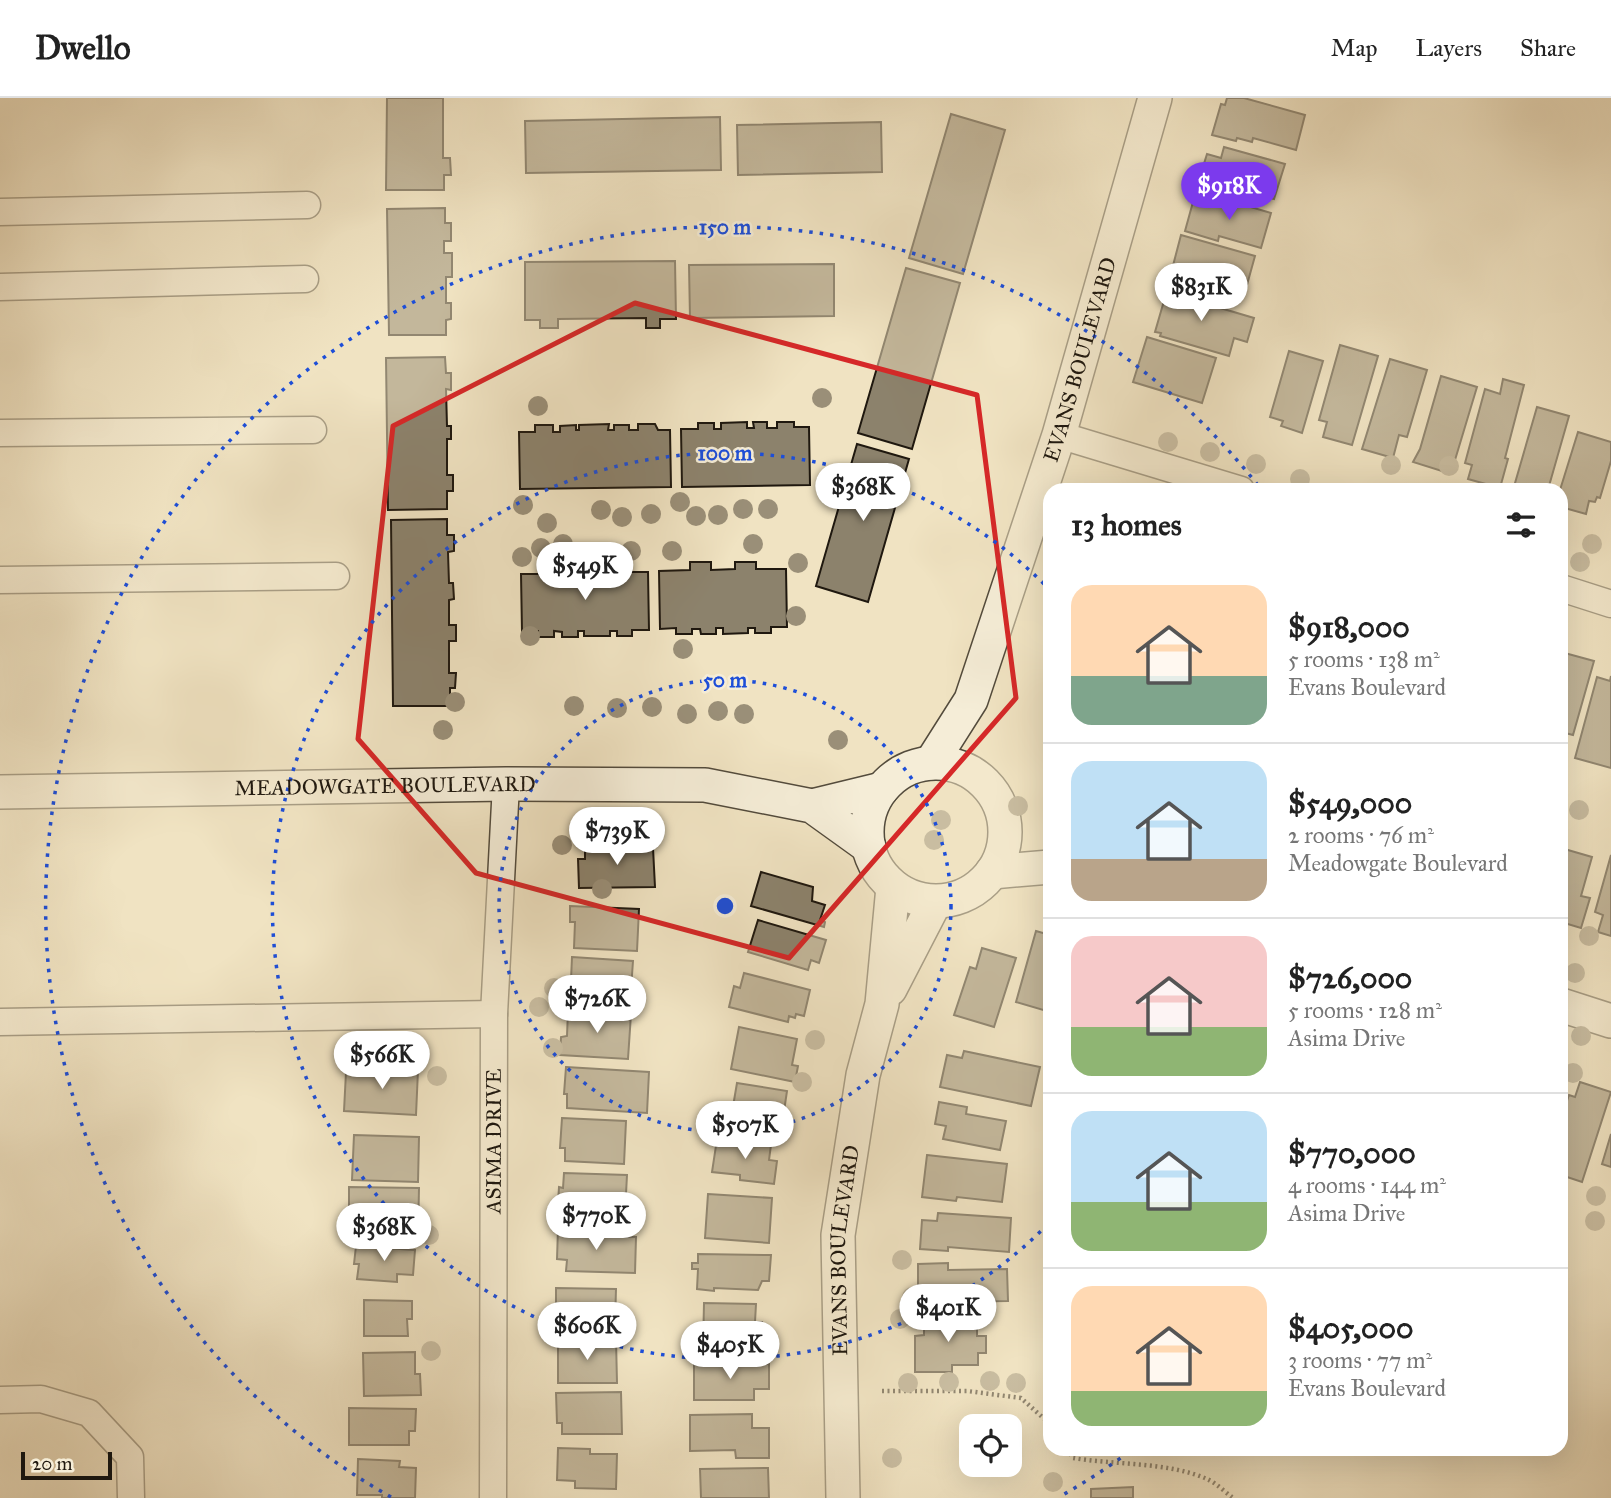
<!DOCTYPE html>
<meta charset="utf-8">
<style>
:root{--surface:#fff;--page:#f2f2f2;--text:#222;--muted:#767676;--line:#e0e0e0;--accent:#7c3aed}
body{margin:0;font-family:"IM FELL Great Primer",serif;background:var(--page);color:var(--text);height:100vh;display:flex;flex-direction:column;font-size:26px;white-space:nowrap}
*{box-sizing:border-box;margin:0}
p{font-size:23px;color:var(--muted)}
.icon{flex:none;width:38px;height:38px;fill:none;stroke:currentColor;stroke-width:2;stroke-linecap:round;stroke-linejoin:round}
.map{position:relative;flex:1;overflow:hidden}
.details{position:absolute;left:1043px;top:385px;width:525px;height:973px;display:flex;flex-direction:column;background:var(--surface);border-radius:21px;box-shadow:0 7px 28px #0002}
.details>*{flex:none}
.tools{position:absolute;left:959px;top:1316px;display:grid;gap:14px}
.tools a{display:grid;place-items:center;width:63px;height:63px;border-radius:14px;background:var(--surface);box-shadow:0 7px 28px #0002;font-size:35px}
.scale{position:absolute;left:21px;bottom:18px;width:91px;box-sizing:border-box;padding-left:7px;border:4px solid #1f180f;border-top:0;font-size:19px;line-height:24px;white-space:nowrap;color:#1f180f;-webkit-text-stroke:5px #f5edd7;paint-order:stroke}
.price{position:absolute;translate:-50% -60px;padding:0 16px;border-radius:24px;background:#fff;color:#222;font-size:23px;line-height:46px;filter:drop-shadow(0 2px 4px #0008)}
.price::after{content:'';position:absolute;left:50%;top:42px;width:21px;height:16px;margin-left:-10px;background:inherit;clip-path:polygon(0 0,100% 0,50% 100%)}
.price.active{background:var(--accent);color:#fff}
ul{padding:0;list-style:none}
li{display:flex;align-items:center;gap:21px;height:175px;padding:0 28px}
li+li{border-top:2px solid var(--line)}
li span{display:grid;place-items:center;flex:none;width:196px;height:140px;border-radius:21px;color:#555}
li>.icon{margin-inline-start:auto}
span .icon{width:84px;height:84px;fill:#fffc;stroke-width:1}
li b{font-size:30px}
h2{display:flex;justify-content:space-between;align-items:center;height:84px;padding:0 28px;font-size:30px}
header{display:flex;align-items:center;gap:42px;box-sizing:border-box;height:98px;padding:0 35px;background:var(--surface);border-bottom:2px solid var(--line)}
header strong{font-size:33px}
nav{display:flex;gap:38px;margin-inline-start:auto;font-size:24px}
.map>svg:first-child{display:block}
</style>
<header>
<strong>Dwello</strong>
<nav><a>Map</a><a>Layers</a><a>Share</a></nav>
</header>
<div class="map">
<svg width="1611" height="1400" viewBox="0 0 1611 1400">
<rect width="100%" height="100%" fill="#f0e3c2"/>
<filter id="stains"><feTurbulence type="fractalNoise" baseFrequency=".00286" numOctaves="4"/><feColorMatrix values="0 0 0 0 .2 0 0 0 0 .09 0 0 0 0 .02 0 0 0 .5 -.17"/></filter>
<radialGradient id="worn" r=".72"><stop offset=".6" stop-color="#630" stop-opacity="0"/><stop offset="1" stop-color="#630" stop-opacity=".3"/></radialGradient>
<g fill="#8c826c" stroke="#1f180f" stroke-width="2">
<path d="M387,0H443V60H450L451,77H444V92H386Z"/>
<path d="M1227,0H1244L1305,17L1296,52L1253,40L1252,44L1237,40L1236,43L1212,37L1221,6L1225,7Z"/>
<path d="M951,16L1005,32L963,176L909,160Z"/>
<path d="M720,19L721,72L526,75L525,23Z"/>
<path d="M881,24L882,74L738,77L737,27Z"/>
<path d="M1224,49L1285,66L1274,101L1233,90L1231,95L1198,85L1207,56L1221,60Z"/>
<path d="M1210,97L1271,115L1261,150L1219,138L1218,143L1185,133L1193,104L1206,108Z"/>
<path d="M445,110V125H451V143H444V155H452V179H446V205H451V221L446,222V237H389L387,111Z"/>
<path d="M1181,137L1255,158L1245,194L1216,186L1214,192L1170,179Z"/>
<path d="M675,163L676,221H660V230H646V220L558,221V230H540V222H525V164Z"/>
<path d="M834,166V218L690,220L689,167Z"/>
<path d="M906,170L960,185L912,351L858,335Z"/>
<path d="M1168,189L1202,199L1200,204L1254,220L1247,244L1234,240L1229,258L1160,238L1161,235L1155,234Z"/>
<path d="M1147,239L1216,260L1202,305L1133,284Z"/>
<path d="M1340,247L1378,258L1352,347L1323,339L1327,324L1319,322Z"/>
<path d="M1289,253L1323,263L1302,335L1281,328L1283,323L1270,319Z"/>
<path d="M445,259L446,275H451V292L446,291L447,328H451V341H447V377H453V393H447V411L388,412L386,260Z"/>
<path d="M1390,261L1427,272L1407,339L1399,337L1393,360L1362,351Z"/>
<path d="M1441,278L1477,289L1455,362L1449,360L1445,374L1413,364L1420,351Z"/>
<path d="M1503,281L1524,287L1505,360L1508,361L1500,390L1468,381L1472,367L1465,365L1485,291L1500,296Z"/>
<path d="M1537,309L1569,318L1549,388L1542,387L1540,392H1513Z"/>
<path d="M747,324V330H754L753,324H767V330H777V324H794V329H809L810,387L682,389L681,331H698V325H714V331H721V325Z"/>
<path d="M609,326L608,332H614V327H629V332H638V326H655L658,332H670L671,389L520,391L519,334H535V327H553V334H560V328L576,327V332H579V327Z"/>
<path d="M1578,334L1611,344V363L1600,400L1597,399L1595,404L1589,403L1586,416L1561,409L1560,392Z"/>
<path d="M857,346L909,361L868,504L816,488Z"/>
<path d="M447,421V437H454V453L448,454L449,485H453L454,501L449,502V527H456V543H449V575H456L455,590H450V608H393L391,422Z"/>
<path d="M690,464H711V472L735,471V464H756V471H786L787,529H771V535H755V530H748V535L723,536V530H716V536H701L700,531H692V536H676V530L660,531L659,473L690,472Z"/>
<path d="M596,467H618L617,474H648L649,532H632V538H617V533H610V538H584V533H578V539H562V534L554,533V539H538V533L522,534L521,476H551V468H573V475H596Z"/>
<path d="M1561,554L1594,563L1573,637L1561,634Z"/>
<path d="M1611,578V670L1575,660L1597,579L1610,583Z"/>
<path d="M638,745V751L653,750L655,789L579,790L578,761H585V746Z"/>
<path d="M1561,750L1592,759L1581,798L1590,800L1581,830L1561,824Z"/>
<path d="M1611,757V838L1598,834L1603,817L1595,814Z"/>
<path d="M761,774L813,789L812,803L825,807L820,822L825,824L824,829L751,808Z"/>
<path d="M570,808L639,811L637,853L574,850L575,824H570Z"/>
<path d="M758,822L826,842L819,865L811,862L808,872L748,854Z"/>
<path d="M1036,833L1050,837V914L1016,904Z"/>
<path d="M982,850L1016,860L994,929L954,917L970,869L976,871Z"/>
<path d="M572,859L633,863L630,905L562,900L564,882H571Z"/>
<path d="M744,875L810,892L804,918L796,916L795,920L789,918L788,924L729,909L734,888L740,890Z"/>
<path d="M568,912L631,916L628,961L560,957L561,939L567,938Z"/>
<path d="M739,929L797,941L792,967L798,968L795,984L731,971Z"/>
<path d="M964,953L1040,969L1031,1008L940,989L947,957L962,960Z"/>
<path d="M363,969L418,972L416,1017L344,1013L346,974L362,975Z"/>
<path d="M566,969L649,974L647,1015L567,1010V996H564Z"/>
<path d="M1580,984L1611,994L1582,1084L1561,1077V1020L1569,997L1575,999Z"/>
<path d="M737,985L787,993L780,1040L729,1032Z"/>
<path d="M939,1004L967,1009L966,1016L1006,1023L1000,1052L943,1041L946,1028L935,1026Z"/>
<path d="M562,1020L626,1023L624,1066L565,1063V1050H560Z"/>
<path d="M1611,1036V1069L1602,1066Z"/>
<path d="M354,1037L419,1039L418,1084L352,1082Z"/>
<path d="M717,1041L771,1047L769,1062L777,1063L774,1086L740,1082V1077L712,1074Z"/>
<path d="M927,1057L1007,1066L1002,1104L957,1099L956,1103L922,1099Z"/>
<path d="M564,1075L627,1077L625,1115L592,1113V1122L557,1121L559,1089L563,1090Z"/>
<path d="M349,1089L419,1090L418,1138L349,1137Z"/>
<path d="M708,1096L772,1100L769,1145L705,1140Z"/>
<path d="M938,1115L1011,1120L1009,1154L948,1149V1153L920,1151L922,1122L937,1123Z"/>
<path d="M558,1130L592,1131V1138L636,1139L635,1175L566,1173L567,1162L557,1161Z"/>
<path d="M356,1148L415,1152L413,1177L397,1176V1184L357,1181L359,1166H354Z"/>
<path d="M698,1156L771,1157L769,1183H762L758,1192L714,1190V1193L697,1191L698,1171H692V1165H698Z"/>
<path d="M948,1165V1172L1007,1171L1008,1203L941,1204L940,1196L918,1197V1166Z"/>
<path d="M556,1190L616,1191L615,1226L573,1225V1218H556Z"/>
<path d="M364,1202L412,1203V1221H407L408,1238H364Z"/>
<path d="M704,1205L756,1206L755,1224H762L761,1238H768L767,1252L703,1251Z"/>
<path d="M924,1219H977V1238H986V1255H978V1267H952V1274H915V1238L924,1237Z"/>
<path d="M558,1242H616L617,1285H558Z"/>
<path d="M415,1254V1276H420L421,1297L364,1298L363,1255Z"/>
<path d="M769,1266V1291H754V1302H694V1267Z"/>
<path d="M621,1294L622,1336H562V1325H557L556,1295Z"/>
<path d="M349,1310L416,1311L415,1333H409V1347H349Z"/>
<path d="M752,1316V1330H769V1360H736L735,1352L690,1353V1317Z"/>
<path d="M558,1350L590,1351V1356H617L616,1391L575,1390V1383L557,1382Z"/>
<path d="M358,1361L400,1363L399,1369L416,1370L415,1400H382V1397H357Z"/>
<path d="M768,1370L769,1400H701L700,1371Z"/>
<path d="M1133,1389V1400H1091V1391Z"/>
</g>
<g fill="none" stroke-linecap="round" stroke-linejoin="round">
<g stroke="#534b3c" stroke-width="29">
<g id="minor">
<path d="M0,114L307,107"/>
<path d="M0,189L305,181"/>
<path d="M0,335L313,332"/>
<path d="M1059,337L1241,392"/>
<path d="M0,482L336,478"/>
<path d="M1561,490L1611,506"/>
<path d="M0,924L494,916"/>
<path d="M0,1302L41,1301L89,1315L130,1359L131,1400"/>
<path id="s1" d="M493,1400L494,916L506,686"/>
</g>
</g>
<g stroke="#534b3c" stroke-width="36">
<g id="tertiary">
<path id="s2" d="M931,665L971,602L1059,337L1155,0"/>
<circle cx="936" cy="734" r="69"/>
<path id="s3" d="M0,694L506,686L705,687L812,708L869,749"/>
<path d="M812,708L882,691"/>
<path d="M992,774L1050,769"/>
<path d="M890,891L935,804"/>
<path d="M1561,907L1611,923"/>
<path id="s4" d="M843,1400L838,1137L863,977L882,906L893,789"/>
</g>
</g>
<g stroke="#1f180f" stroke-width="4.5" stroke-dasharray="2 3.5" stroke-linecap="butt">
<path d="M882,1293H967L1021,1300L1050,1326"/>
<path d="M1067,1351L1073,1360C1115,1367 1169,1364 1207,1381C1216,1385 1225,1394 1233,1400"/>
</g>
<use href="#minor" stroke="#f5edd7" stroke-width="26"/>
<use href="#tertiary" stroke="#f5edd7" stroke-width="33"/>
</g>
<g fill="#9a8f78">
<circle cx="822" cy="300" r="10"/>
<circle cx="538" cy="308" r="10"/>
<circle cx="1168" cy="344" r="10"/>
<circle cx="1210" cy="354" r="10"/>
<circle cx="1256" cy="366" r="10"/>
<circle cx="1391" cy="367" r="10"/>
<circle cx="1449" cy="368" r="10"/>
<circle cx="1300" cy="381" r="10"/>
<circle cx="680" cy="404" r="10"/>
<circle cx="523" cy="407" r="10"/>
<circle cx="743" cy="411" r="10"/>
<circle cx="768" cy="411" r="10"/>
<circle cx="601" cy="412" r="10"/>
<circle cx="651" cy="416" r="10"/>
<circle cx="718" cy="417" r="10"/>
<circle cx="696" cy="418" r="10"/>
<circle cx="622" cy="419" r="10"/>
<circle cx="547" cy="425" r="10"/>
<circle cx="563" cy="446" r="10"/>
<circle cx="753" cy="446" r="10"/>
<circle cx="1592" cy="446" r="10"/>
<circle cx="541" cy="450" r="10"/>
<circle cx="631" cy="453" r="10"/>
<circle cx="672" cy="453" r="10"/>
<circle cx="522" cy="459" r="10"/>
<circle cx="1580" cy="464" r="10"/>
<circle cx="798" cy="465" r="10"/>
<circle cx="796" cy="518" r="10"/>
<circle cx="530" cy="538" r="10"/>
<circle cx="683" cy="551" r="10"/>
<circle cx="455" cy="604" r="10"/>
<circle cx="574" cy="608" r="10"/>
<circle cx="652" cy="609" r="10"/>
<circle cx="617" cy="610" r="10"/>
<circle cx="718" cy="613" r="10"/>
<circle cx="687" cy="616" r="10"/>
<circle cx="744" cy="616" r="10"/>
<circle cx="443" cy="632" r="10"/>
<circle cx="838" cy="642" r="10"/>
<circle cx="1018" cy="708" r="10"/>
<circle cx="1579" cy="712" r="10"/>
<circle cx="941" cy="722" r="10"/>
<circle cx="607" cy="729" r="10"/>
<circle cx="630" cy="730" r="10"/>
<circle cx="584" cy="732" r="10"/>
<circle cx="934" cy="742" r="10"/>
<circle cx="562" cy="747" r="10"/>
<circle cx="602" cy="791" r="10"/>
<circle cx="1589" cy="838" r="10"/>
<circle cx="1575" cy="875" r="10"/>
<circle cx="554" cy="890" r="10"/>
<circle cx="539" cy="909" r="10"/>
<circle cx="1581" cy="938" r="10"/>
<circle cx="815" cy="942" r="10"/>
<circle cx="553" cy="950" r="10"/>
<circle cx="1573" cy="975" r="10"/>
<circle cx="437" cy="978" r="10"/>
<circle cx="802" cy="984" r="10"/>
<circle cx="1596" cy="1098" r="10"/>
<circle cx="1595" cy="1123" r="10"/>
<circle cx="429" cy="1137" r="10"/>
<circle cx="902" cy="1162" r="10"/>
<circle cx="912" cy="1199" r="10"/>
<circle cx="900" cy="1221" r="10"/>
<circle cx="431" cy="1253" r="10"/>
<circle cx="990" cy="1283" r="10"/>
<circle cx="949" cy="1284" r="10"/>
<circle cx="908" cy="1285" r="10"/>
<circle cx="1016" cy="1285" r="10"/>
<circle cx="892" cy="1360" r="10"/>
<circle cx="1053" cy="1384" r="10"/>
</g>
<path d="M0 0H1611V1400H0ZM635,205L977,297L1016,600L789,860L476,775L358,641L393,328Z" fill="#f0e3c2" fill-opacity=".55" fill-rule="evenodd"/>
<path fill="none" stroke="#d62828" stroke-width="5" stroke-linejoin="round" d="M635,205L977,297L1016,600L789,860L476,775L358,641L393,328Z"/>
<g fill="none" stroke="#1d4ed8" stroke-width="3.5" stroke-dasharray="3.5 7">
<circle cx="725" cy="808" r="226"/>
<path d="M1048 1126A453 453 0 1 1 1048 490"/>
<path d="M1129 1354A679 679 0 0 1 1059 1399M391 1399A679 679 0 1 1 1260 390"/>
</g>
<g text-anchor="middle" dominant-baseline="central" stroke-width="5" stroke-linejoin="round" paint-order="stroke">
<g font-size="21" fill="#1f180f" stroke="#f5edd7">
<text stroke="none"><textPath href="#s2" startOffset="432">EVANS BOULEVARD</textPath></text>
<text stroke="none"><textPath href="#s3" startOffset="385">MEADOWGATE BOULEVARD</textPath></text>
<text stroke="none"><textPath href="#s1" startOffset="357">ASIMA DRIVE</textPath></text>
<text stroke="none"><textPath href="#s4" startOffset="248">EVANS BOULEVARD</textPath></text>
</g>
</g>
<circle cx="725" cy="808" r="10" fill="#1d4ed8" stroke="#f5edd7" stroke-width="3.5"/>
<g font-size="21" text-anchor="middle" font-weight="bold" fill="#1d4ed8" stroke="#f5edd7" stroke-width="5" stroke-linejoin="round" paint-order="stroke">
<text x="725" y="136">150 m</text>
<text x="725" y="362">100 m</text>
<text x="725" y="589">50 m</text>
</g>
<rect width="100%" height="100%" filter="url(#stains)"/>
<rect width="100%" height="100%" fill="url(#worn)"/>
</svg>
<div class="tools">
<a><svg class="icon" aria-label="locate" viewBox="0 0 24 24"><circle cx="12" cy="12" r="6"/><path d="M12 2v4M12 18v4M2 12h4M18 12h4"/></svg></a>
</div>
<div class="scale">20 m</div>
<b class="price active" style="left:1229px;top:124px">$918K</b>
<b class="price" style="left:1201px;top:225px">$831K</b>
<b class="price" style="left:863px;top:425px">$368K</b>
<b class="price" style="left:585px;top:504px">$549K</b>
<b class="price" style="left:617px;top:769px">$739K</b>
<b class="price" style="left:597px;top:937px">$726K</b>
<b class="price" style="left:382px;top:993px">$566K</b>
<b class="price" style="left:745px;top:1063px">$507K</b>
<b class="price" style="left:596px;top:1154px">$770K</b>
<b class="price" style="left:384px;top:1165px">$368K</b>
<b class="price" style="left:948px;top:1246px">$401K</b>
<b class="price" style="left:587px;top:1264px">$606K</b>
<b class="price" style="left:730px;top:1283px">$405K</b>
<section class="details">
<h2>13 homes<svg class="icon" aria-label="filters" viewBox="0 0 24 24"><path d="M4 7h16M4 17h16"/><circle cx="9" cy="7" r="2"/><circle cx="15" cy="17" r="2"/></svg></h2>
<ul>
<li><span style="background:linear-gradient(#ffd9b3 65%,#7fa58c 0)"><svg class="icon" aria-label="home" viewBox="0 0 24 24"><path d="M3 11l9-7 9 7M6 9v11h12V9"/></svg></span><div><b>$918,000</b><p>5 rooms · 138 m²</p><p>Evans Boulevard</p></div></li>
<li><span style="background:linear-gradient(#bfe0f5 70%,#b9a48a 0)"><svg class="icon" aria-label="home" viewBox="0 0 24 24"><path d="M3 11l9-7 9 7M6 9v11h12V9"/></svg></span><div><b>$549,000</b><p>2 rooms · 76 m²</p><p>Meadowgate Boulevard</p></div></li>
<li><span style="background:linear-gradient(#f6c9c9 65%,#8fb573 0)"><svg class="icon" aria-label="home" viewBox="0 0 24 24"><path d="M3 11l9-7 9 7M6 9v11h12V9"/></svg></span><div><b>$726,000</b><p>5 rooms · 128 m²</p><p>Asima Drive</p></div></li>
<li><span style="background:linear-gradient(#bfe0f5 65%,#8fb573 0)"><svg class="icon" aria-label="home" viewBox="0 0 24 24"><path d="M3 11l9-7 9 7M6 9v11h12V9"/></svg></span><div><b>$770,000</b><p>4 rooms · 144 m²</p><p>Asima Drive</p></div></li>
<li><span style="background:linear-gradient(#ffd9b3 75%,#8fb573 0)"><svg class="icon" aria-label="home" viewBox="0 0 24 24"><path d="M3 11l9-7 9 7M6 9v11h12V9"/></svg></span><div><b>$405,000</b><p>3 rooms · 77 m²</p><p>Evans Boulevard</p></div></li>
</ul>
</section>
</div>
